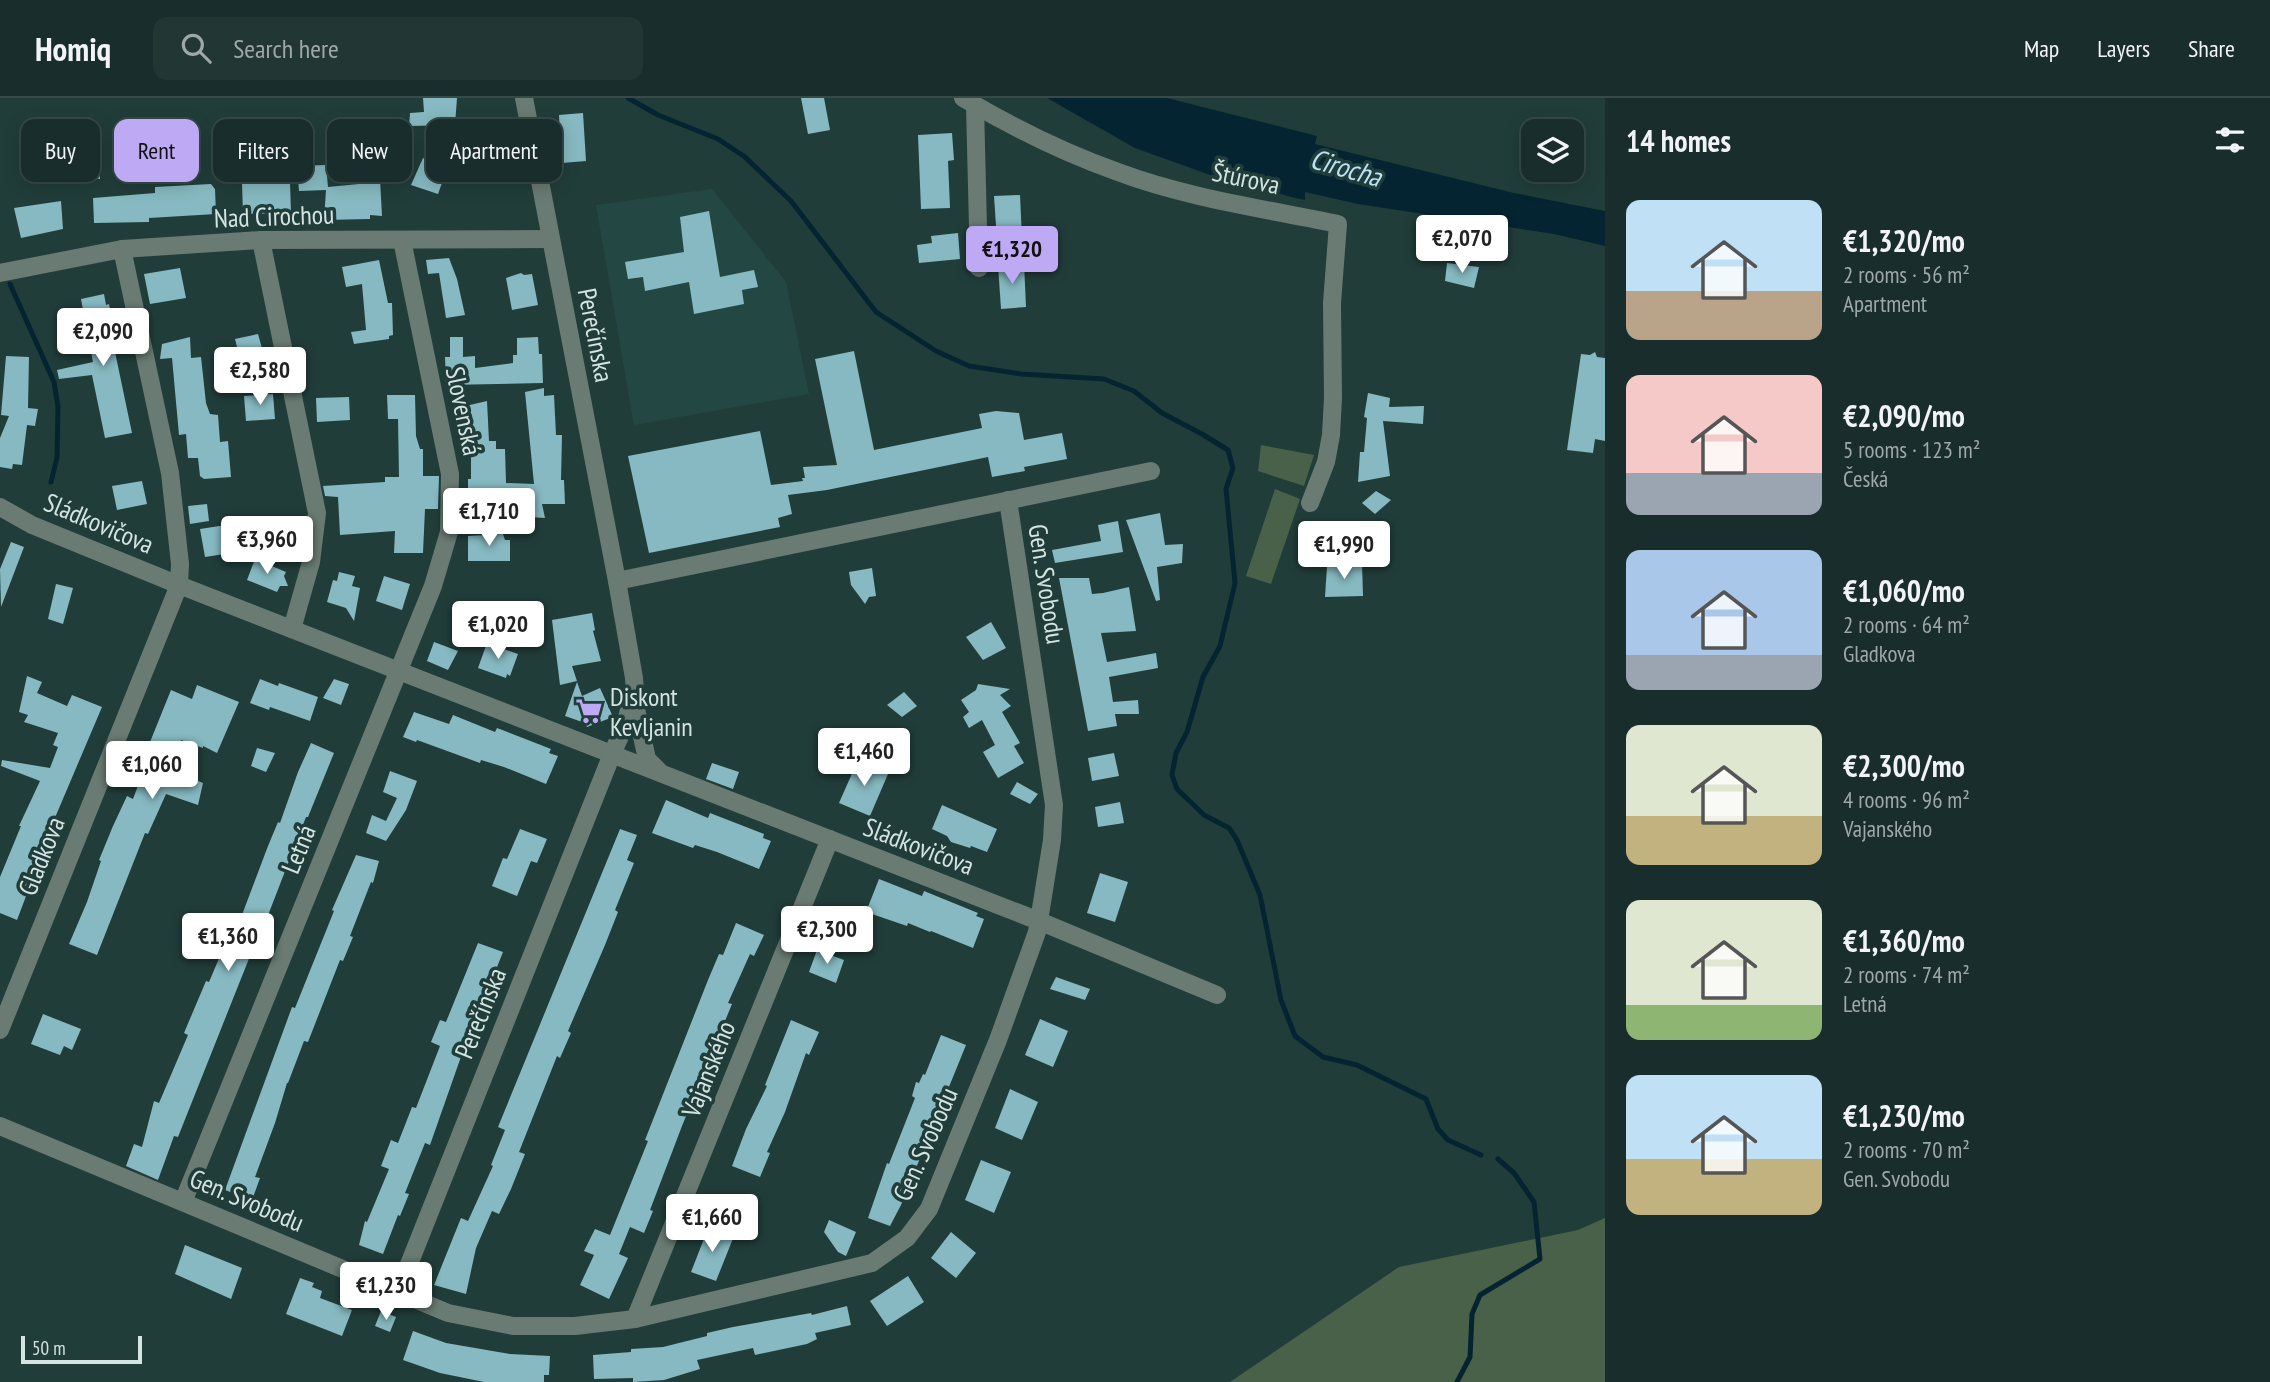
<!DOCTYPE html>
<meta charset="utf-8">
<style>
:root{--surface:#192e2c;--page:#223634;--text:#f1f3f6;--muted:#9fa8a9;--line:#374a48;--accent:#bea9f5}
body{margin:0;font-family:"PT Sans Narrow",sans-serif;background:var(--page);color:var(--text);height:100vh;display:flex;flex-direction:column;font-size:26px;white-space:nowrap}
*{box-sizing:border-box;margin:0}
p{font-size:23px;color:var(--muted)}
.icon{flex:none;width:38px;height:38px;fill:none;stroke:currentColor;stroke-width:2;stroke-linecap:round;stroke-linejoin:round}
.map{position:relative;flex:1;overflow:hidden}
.details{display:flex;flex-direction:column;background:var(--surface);width:665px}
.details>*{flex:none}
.banner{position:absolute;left:21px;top:21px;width:665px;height:63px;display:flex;gap:14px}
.controls{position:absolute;left:1521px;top:21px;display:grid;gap:14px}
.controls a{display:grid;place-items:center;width:63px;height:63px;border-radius:14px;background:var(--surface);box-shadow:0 4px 18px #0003,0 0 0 2px var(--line);font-size:35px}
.scale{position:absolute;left:21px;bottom:18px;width:121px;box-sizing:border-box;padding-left:7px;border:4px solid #d4e4e1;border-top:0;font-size:19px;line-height:24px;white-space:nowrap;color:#d4e4e1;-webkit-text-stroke:5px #213d3a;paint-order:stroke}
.price{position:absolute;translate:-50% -60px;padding:0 16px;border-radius:7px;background:#fff;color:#222;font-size:23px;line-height:46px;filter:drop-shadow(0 2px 4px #0008)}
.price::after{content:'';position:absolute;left:50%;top:42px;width:21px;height:16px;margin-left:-10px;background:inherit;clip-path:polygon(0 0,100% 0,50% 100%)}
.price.active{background:var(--accent);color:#111}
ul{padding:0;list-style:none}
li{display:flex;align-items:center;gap:21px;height:175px;padding:0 21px}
li span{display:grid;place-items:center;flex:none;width:196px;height:140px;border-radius:14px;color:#555}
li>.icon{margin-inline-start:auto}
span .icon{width:84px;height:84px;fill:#fffc;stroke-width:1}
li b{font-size:30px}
h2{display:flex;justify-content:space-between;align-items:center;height:84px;padding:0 21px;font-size:30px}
.pill{padding:0 24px;border-radius:14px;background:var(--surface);box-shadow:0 4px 18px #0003,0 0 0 2px var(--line);font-size:24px;line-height:63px}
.pill.active{background:var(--accent);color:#111}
header{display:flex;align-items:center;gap:42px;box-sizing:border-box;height:98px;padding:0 35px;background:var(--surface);border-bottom:2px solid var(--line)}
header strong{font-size:33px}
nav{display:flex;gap:38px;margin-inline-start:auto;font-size:24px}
.search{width:490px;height:63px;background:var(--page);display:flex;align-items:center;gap:18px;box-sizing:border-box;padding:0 24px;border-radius:14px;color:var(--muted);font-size:26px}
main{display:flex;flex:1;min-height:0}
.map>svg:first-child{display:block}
</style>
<header>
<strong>Homiq</strong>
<div class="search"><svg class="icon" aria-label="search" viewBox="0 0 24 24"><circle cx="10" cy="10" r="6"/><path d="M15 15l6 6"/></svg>Search here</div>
<nav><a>Map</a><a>Layers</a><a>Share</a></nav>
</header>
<main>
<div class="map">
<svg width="1605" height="1284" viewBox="0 0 1605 1284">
<rect width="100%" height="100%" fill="#213d3a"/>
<path fill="#234844" d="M712,91L786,184L809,296L634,327L596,107Z"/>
<g fill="#496148">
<path d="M1261,347L1314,357L1304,388L1258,373Z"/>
<path d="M1275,391L1300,401L1271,486L1246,478Z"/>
<path d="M1605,1120V1284H1230L1399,1169L1578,1132Z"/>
</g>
<path fill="#052432" d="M1047,0H1167L1317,38L1315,46L1514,95L1605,113V148L1554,136L1358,106L1305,94V102L1295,100L1210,77L1135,50Z"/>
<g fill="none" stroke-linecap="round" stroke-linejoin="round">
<g stroke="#052432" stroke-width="5">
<path d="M628,0L658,17L718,41L745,59L791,103L876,214L936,253L969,268L1021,276L1104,281L1134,293L1162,315L1202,336L1228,352L1233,370L1226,391L1235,485L1220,548L1203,579L1187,634L1176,655L1172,677L1177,691L1204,717L1229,730L1237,742L1260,797L1281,902L1295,938L1323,959L1357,967L1426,1001L1438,1031L1448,1042L1481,1057"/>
<path d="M10,186L54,284L58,309L57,360L51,384"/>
<path d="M1457,1284L1470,1259L1472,1216L1480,1197L1540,1161L1534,1104L1514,1075L1498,1061"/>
</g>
</g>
<g fill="#86b9c1">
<path d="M423,0H457L455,27L409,28L410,15L424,14Z"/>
<path d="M801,0H824L830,32L808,36Z"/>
<path d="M583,15L586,63L562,65L558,40L560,38L559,17Z"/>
<path d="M952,35L954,62L948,63L950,110L921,111L918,37Z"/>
<path d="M423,60L447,71L438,96L411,87Z"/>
<path d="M80,61L100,62V81L79,79Z"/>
<path d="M326,67L328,89L359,86V68H385V81H380L382,118L370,117V121L324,122L326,92L299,93L297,68Z"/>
<path d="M290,84L291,115L243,116L242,85Z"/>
<path d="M211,86L215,91L216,116L149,120V124L94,125L93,100L155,95V89Z"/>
<path d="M1020,97L1022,141L997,143L994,98Z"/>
<path d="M61,103L63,131L21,140L14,110Z"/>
<path d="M709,113L720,179L754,172L758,189L742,192L744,206L694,216L689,184L645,193L643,179L628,181L625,164L684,154L680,119Z"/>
<path d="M958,135L960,161L919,165L917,147L932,145L931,138Z"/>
<path d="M449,160L457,181L465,217L446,220L439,175L428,176L426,162Z"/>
<path d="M379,162L388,205H392L393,237L389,238V241L354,246L351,234L366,232L362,186L346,189L342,169Z"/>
<path d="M1024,165L1026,209L1001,211L998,167Z"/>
<path d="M1447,165L1479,169L1474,190L1445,183Z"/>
<path d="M180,170L186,200L150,206L144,176Z"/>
<path d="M521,175L524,177L532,176L538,207L512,212L506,180Z"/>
<path d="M104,196L106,207L109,206L116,243H113L115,254L132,335L105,340L92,277L59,281L57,272L93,264L81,201Z"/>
<path d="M258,236L265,261L241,265L235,241Z"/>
<path d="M190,239L191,260L201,259L206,305L210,316L218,317L220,344L228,343L231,379L204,381L200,378L198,360H188L186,336L179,337L172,260L160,261L162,246Z"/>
<path d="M450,239H463V259L475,258V270L513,265V257H517V240L538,239L539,256H542L543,285L446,287L445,259H450Z"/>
<path d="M854,253L874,352L982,330L979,316L996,313L1019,315L1024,342L1062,335L1067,361L1024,369L1025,373L992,379L988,359L827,392L788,397L792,416L778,420L780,429L649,455L628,358L760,333L771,387L803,383L802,380H805L803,369L837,367L815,261Z"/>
<path d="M1595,254L1597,259L1605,260V343L1595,341L1593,355L1567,352L1581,256L1590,257Z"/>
<path d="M6,258L29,259L28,310L38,311L35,328L27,327L22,367L13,366L12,371L0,369V340L9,318L1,317Z"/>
<path d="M544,290V298L554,297L556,337H562L561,382H564L565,406H542L545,420L530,419L522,393L499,398L500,411L468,412V381H471V329L458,330L457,310L487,303L489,343H496V351H505L506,385L534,386L525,294Z"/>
<path d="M1368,295L1390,300L1389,309L1424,308L1423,326L1383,323L1390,378L1358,384L1360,354H1364L1367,320L1364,319Z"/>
<path d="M273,296L275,321L246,323L244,298Z"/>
<path d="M387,297H415L416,338L420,351H423V378H439L438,411H425L423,455H394L395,433L340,437L338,399L325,398L323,388L385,384V379H399L398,321H388Z"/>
<path d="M349,299L350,322L317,324L316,300Z"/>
<path d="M142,383L147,406L117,412L112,388Z"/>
<path d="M1376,393L1391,402L1375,416L1362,405Z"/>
<path d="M207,406L209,423L190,426L188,408Z"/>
<path d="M1160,415L1165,447L1183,446L1182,465L1157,469L1160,502L1156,503L1126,422Z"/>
<path d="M1118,423L1123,454L1055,465L1052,452L1101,443L1098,427Z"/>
<path d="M281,424L283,447L254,449L252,425Z"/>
<path d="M226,427L228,450L237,454L205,459L200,431Z"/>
<path d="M503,436L505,442H510V463H468V438Z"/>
<path d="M11,444L24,449L1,509L0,471Z"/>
<path d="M255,461L286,474L284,478L288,488H280L277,494L247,482Z"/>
<path d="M1362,466L1363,498L1325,499L1327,468Z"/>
<path d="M872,470L876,498L869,499L865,506L851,487L849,474Z"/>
<path d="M339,474L355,478L352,488L360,490L354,523L346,510L327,504L333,482L337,483Z"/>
<path d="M384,478L410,486L402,512L376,503Z"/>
<path d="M1059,480H1089L1092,496L1103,495L1129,489L1136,533L1101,535L1107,564L1156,555L1158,570L1109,579L1113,604L1138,602L1139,616H1115L1117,628L1088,633Z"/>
<path d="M56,486L73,490L63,526L48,521Z"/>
<path d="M592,515L595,532L593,533L601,563L572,568L577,583L560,587L552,522Z"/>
<path d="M991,524L1006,550L983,562L966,539Z"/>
<path d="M434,544L458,553L448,572L427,563Z"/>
<path d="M487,545L518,556L510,578L507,576L506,580L478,570Z"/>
<path d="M27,578L42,584L37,595L67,608L72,597L102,609L40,755L42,756L17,822L0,815V779L21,728H19L40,683L1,668L2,662L50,670L58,649L53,647L58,635L24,624L28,617L19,614Z"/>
<path d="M260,581L278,588L279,585L318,599L310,623L270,609L269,612L250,605Z"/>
<path d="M334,581L349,586L341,607L323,600Z"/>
<path d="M577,584L582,598L600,590L613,619L587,629L585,625L565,618Z"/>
<path d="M978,586L1010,591L1000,597L1011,608L1002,614L1020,645L1014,648L1024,665L998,680L983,654L995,647L982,622L969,630L963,619L969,614L961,602L976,592Z"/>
<path d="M197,587L239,604L217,655L203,648V650L181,642L172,672L203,685L198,707L166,696L148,736L145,735L97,857L69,846L87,804L101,763L99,762L113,728L127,698L133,701L154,645L150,644L171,592L192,601Z"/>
<path d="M904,594L917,608L902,619L887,607Z"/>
<path d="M414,614L449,626L453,617L495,634L497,630L551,651L549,655L558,658L546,686L504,669L481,662L480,665L417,642L416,644L403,639Z"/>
<path d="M311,645L334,655L308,719H306L260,838H258L178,1039L174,1038L158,1082L126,1068L134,1046L142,1049L154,1003L159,1005L188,937L184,935L206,883L209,884L226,844L231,846L268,748L278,724L280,725L298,674Z"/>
<path d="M257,650L275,655L266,674L251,668Z"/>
<path d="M1114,655L1119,678L1092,683L1088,660Z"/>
<path d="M858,662L888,676L870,718L839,705Z"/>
<path d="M712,665L739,674L733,691L706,681Z"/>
<path d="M390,673L417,683L406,712L386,743L366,735L372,717L386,723L397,700L383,694Z"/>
<path d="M1017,684L1038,696L1030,706L1010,696Z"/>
<path d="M666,702L708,720L710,715L764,736L763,740L771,743L759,771L717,754L695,747L693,750L652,735Z"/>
<path d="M1120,704L1124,725L1098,729L1095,709Z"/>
<path d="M942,707L997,731L987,754L971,748L970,750L951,744L947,738L932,731Z"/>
<path d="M520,731L547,741L537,765L531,763L517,798L492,788L503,760L507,761Z"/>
<path d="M620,731L637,737L627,762L634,765L615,812L618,814L605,847L568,933L571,935L560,960L557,958L519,1054L525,1056L511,1091L499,1116L492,1113L476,1150L466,1196L434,1187L461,1120L468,1123L493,1068L491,1067L505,1032L498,1029Z"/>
<path d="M356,757L379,763L373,785L371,784L350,838L353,839L343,863L340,862L308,944L304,943L288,985H287L275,1025L255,1079L260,1080L251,1105L236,1100L238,1097L225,1092L292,909L295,910L334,813L332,812Z"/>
<path d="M1100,775L1128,784L1115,824L1087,815Z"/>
<path d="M879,781L922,798L924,793L978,815L976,818L984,821L973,850L931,833L930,834L908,825L907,828L866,814Z"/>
<path d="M736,825L764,837L754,858L750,856L728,905L732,906L682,1028L650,1112L653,1113L644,1135L630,1129L619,1156L628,1160L609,1201L580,1187L594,1157L584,1153L595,1131L610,1137L648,1043L645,1042L708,882L719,856L723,857Z"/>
<path d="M478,845L503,854L478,917L476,916L430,1047L425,1045L405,1095L409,1096L400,1118L398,1117L383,1156L359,1147L365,1123L367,1124L389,1071L381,1068L391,1042L398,1045L412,1009L416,1010L440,948L431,944L440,922L446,924Z"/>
<path d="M817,852L844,862L836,885L809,874Z"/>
<path d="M1056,879L1090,891L1085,902L1050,891Z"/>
<path d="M43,916L81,931L72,952L64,948L60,957L31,946Z"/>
<path d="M1040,921L1068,933L1053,969L1025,957Z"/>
<path d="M791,922L819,934L809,957L806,955L785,1014L767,1054L770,1055L760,1079L732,1068L746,1031L767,988L765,987Z"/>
<path d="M941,937L966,947L901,1107L890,1128L868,1120L887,1065L889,1066L915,1000L912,998L916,984L919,985L923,976L925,977Z"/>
<path d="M1010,991L1038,1004L1022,1042L995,1030Z"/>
<path d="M981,1062L1011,1074L994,1115L965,1102Z"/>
<path d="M829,1122L856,1134L846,1158L838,1154L824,1134Z"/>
<path d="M709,1128L734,1138L716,1183L691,1174Z"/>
<path d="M951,1134L976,1155L956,1180L931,1160Z"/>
<path d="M185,1147L242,1170L231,1201L175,1176Z"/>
<path d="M908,1178L924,1204L887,1228L870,1203Z"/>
<path d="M300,1180L314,1185L312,1189L322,1193L320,1200L352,1212L342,1238L286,1216Z"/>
<path d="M847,1208L851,1227L815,1235L817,1241L807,1246L755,1257L753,1250L697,1262L700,1271L664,1282L633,1284V1280L594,1281L593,1257L631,1254V1251L663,1249L707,1238V1235L733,1229L811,1215L812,1217Z"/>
<path d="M381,1213L396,1219L390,1234L375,1228Z"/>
<path d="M413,1233L446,1245L510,1256L550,1258L549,1277H544V1284H484L440,1275L403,1262Z"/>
</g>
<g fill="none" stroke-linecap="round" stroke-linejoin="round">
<g stroke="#697b73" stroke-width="18">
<path d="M524,0L617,483L634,580L636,611L647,661L659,673"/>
<path d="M963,0C1012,29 1064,55 1118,74C1187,100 1266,111 1338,126L1332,205L1333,300L1331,337L1326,364L1310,405"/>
<path d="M975,7L979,170"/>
<path d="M261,142L317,415L311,464L292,531"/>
<path d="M0,175L122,151L261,142L551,141"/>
<path d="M0,409L32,427L179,487L1039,823L1217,897"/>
<path d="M617,483L1151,373"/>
<path d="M0,932L179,487L180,466L170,375L122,151"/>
<path d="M0,1028L448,1215L513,1228H575L635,1221L872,1165L907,1140L929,1111L998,942L1037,834L1039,823L1052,742L1054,707L1008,402"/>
<path d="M183,1104L433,488L449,434L450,376L402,142"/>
<path d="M398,1194L612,656L625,627L631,604"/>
<path d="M635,1221L830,741"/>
</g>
</g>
<defs>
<g id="supermarket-bare" transform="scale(2.1)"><path d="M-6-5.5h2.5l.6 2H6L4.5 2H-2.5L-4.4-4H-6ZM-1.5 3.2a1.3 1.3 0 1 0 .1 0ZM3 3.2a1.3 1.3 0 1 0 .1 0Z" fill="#bea9f5" stroke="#213d3a" stroke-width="2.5" paint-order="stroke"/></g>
</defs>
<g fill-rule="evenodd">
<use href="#supermarket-bare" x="589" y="613"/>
</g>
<g text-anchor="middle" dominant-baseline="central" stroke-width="7" stroke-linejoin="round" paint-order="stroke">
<g font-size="26" fill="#d4e4e1" stroke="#213d3a">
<text transform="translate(1246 80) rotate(12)">Štúrova</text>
<text transform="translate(274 118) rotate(-2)">Nad Cirochou</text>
<text transform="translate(596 237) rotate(79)">Perečínska</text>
<text transform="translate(464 313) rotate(78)">Slovenská</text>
<text transform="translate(99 425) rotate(23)">Sládkovičova</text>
<text transform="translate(1047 486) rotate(81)">Gen. Svobodu</text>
<text transform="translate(919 748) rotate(21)">Sládkovičova</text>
<text transform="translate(298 751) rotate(-68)">Letná</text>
<text transform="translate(41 758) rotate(-68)">Gladkova</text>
<text transform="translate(480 915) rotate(-68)">Perečínska</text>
<text transform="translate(708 971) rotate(-68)">Vajanského</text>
<text transform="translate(925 1046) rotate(-66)">Gen. Svobodu</text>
<text transform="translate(247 1102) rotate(23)">Gen. Svobodu</text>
</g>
<g font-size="26" fill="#d4e4e1" stroke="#213d3a" text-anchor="start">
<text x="610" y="598">Diskont<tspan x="610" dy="30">Kevljanin</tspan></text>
</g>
<g font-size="28" font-style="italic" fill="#bbe3f8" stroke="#213d3a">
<text transform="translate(1346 69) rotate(16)">Cirocha</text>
</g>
</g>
</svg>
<div class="controls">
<a><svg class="icon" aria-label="layers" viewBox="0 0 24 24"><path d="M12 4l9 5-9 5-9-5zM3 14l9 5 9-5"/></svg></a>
</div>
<div class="scale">50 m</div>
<b class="price" style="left:1462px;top:177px">€2,070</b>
<b class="price active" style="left:1012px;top:188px">€1,320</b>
<b class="price" style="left:103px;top:270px">€2,090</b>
<b class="price" style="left:260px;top:309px">€2,580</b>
<b class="price" style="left:489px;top:450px">€1,710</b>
<b class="price" style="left:267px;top:478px">€3,960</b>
<b class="price" style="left:1344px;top:483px">€1,990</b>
<b class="price" style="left:498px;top:563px">€1,020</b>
<b class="price" style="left:864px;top:690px">€1,460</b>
<b class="price" style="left:152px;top:703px">€1,060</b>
<b class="price" style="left:827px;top:868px">€2,300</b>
<b class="price" style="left:228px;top:875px">€1,360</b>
<b class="price" style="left:712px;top:1156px">€1,660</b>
<b class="price" style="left:386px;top:1224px">€1,230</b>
<div class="banner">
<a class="pill">Buy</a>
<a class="pill active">Rent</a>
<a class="pill">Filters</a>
<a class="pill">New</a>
<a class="pill">Apartment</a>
</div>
</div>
<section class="details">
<h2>14 homes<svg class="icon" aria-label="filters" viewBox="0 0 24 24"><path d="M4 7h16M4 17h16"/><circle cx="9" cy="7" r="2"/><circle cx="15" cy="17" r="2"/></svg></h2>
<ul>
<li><span style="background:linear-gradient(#bfe0f5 65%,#b9a48a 0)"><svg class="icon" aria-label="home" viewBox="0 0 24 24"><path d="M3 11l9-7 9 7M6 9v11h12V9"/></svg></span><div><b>€1,320/mo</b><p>2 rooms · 56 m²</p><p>Apartment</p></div></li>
<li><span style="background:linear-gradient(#f6c9c9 70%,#9aa5b1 0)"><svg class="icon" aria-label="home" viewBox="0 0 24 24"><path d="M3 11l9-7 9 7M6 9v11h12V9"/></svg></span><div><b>€2,090/mo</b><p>5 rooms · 123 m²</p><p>Česká</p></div></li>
<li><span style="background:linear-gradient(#a9c7e8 75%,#9aa5b1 0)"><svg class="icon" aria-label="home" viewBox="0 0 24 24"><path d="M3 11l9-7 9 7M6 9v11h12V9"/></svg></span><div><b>€1,060/mo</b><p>2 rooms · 64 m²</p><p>Gladkova</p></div></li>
<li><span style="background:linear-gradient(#dfe7d0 65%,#c2b280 0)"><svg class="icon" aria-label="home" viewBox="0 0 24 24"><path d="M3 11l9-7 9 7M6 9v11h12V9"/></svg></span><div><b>€2,300/mo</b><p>4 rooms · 96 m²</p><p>Vajanského</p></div></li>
<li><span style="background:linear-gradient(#dfe7d0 75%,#8fb573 0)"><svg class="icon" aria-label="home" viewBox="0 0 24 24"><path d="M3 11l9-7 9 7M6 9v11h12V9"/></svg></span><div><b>€1,360/mo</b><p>2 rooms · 74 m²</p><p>Letná</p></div></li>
<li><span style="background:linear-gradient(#bfe0f5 60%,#c2b280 0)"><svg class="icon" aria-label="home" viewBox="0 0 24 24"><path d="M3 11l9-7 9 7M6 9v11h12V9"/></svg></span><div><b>€1,230/mo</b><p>2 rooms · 70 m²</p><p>Gen. Svobodu</p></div></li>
</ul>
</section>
</main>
